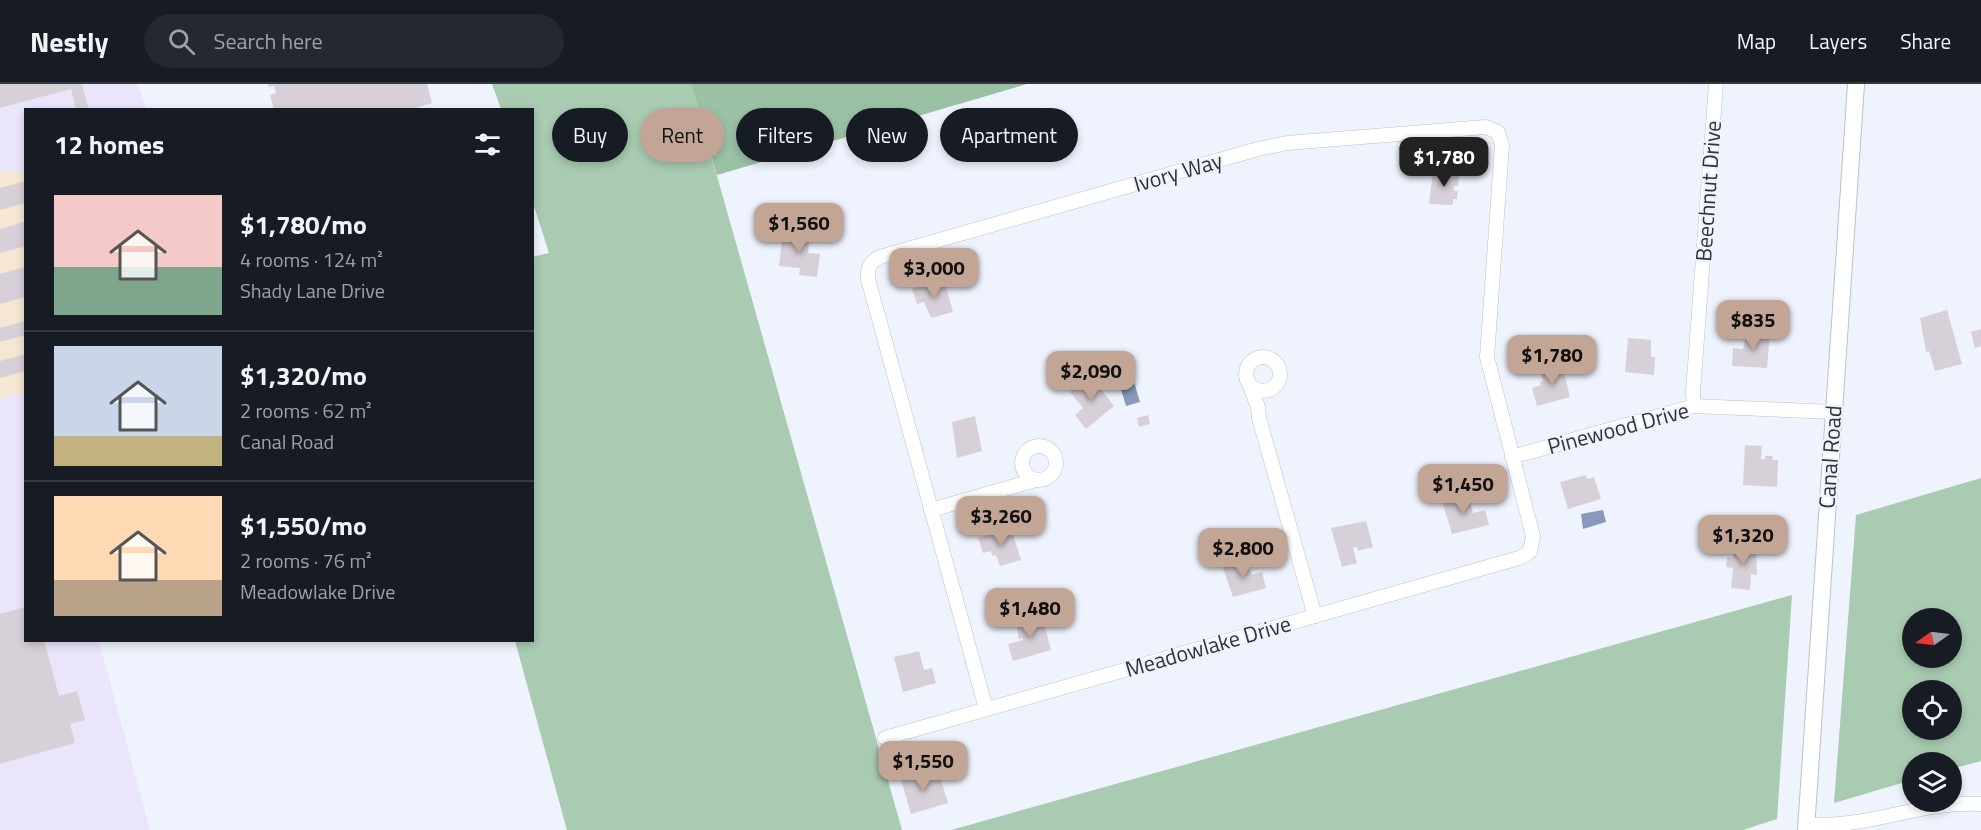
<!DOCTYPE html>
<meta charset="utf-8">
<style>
:root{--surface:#171b24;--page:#242831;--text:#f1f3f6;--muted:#9ea1a6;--line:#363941;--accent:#c3a595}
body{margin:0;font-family:"Titillium Web",sans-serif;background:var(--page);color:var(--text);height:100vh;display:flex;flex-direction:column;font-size:22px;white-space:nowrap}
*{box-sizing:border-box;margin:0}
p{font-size:20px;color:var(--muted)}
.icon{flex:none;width:33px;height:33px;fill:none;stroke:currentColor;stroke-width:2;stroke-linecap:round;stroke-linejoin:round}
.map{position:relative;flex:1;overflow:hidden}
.drawer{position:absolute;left:24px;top:24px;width:510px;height:534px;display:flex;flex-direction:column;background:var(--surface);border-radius:0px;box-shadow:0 3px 9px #0003}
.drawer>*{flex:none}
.banner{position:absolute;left:552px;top:24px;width:570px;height:54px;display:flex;gap:12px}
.needle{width:39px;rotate:256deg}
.tools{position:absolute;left:1902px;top:524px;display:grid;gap:12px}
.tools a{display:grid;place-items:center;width:60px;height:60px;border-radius:50%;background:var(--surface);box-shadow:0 3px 9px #0003;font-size:30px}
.price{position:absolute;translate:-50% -51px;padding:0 14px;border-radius:12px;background:var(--accent);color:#111;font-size:20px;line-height:39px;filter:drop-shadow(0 2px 3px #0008)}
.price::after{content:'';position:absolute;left:50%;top:36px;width:18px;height:14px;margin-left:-9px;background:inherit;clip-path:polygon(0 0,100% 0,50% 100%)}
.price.selected{background:#222;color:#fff}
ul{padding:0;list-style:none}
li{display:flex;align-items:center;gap:18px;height:150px;padding:0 30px}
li+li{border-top:2px solid var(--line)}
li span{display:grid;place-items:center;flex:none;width:168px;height:120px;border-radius:0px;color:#555}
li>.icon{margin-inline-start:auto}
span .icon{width:72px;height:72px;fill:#fffc;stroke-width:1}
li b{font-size:26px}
h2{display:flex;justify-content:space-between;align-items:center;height:72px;padding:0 30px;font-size:26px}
.tag{padding:0 21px;border-radius:27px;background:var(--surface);box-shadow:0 3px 9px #0003;font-size:21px;line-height:54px}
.tag.selected{background:var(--accent);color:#111}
header{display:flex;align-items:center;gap:36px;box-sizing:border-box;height:84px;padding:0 30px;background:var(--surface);border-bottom:2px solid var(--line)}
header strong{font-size:28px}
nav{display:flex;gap:33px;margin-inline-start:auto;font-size:21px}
.search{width:420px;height:54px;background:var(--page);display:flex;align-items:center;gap:15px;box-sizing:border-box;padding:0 21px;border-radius:33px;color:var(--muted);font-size:22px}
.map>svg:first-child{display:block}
</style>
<header>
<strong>Nestly</strong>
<div class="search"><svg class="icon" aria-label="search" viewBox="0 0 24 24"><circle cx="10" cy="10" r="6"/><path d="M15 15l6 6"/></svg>Search here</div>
<nav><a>Map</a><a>Layers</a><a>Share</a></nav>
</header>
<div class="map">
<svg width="1981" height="746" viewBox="0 0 1981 746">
<rect width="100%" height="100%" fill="#eef3fd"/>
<g fill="#ebe5fb">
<path d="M0,0H138L146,25L26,26L25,86L18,89L0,86Z"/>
<path d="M25,308L26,556L99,557L150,746H0V315Z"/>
</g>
<path fill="#f5e7d3" d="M0,86L18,89L26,86L25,308L0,315Z"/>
<g fill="#a8cbb1" fill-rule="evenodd">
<path d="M492,0H691L902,746H567L515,557L532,556V173L549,169L533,119L532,26L501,25Z"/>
<path d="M1981,394V677L1952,685V678H1912V696L1834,719L1856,431ZM1912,534H1952V573H1912ZM1912,606H1952V645H1912Z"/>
<path d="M1792,511L1777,735L1743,746H951Z"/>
</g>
<path fill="#9bc1a5" d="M691,0H1027L717,91Z"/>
<g fill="#8799bc">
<path d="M1128,289L1132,291L1140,318L1126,322L1118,295Z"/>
<path d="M1603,426L1606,438L1583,445L1581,430Z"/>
</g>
<g fill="#d8d0d8">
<path d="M0,0H82L89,26H76L71,5L0,24Z"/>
<path d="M268,0H427L432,19L409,26H274L270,11L276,9L274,2L269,3Z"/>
<path d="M1433,88L1459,89L1458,102H1454V107H1458L1457,115H1453V121L1429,120Z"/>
<path d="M26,97V119L0,126V104Z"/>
<path d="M26,137V162L0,169V145Z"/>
<path d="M783,147L810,150L808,169L820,170L817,193L799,191L800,184L779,182Z"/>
<path d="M26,183V213L0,220V190Z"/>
<path d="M944,196L953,228L931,234L924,218L917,220L912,205Z"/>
<path d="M1947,226L1962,280L1935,287L1929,267L1926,268L1920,234Z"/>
<path d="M26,237V251L0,258V244Z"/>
<path d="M1981,245V262L1975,264L1971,248Z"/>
<path d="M1747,247L1770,248L1767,284L1732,282L1733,264L1743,265Z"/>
<path d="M1628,254L1651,256V273H1655L1654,291L1625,288Z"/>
<path d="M26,270V287L0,294V277Z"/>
<path d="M1562,280L1570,313L1537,322L1532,304L1541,301L1540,298L1543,297L1540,286Z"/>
<path d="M1090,291L1114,322L1086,345L1075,331L1083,324L1070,308Z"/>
<path d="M1148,331L1150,340L1139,343L1137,334Z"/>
<path d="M975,332L982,367L957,374L952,338Z"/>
<path d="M1745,361L1762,362L1761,375H1765V372H1773L1772,376H1778L1777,403L1743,401Z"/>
<path d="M1586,391L1587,395L1594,393L1601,415L1568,425L1560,398Z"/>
<path d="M1468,410L1473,429L1485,426L1489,441L1452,450L1442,417Z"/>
<path d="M1366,437L1373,463L1358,467L1357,463L1353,464L1357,479L1342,483L1331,444Z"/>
<path d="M1011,444L1021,476L1000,482L996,471L992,472L991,467L983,469L978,454Z"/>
<path d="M1734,461L1756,463L1757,491L1751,490L1750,506L1731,504L1733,484L1726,483L1727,473L1733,474Z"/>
<path d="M1245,476L1252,491L1262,488L1266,504L1233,513L1222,481Z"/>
<path d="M26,523V556H44L59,612L77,607L85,636L70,640L75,659L0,680V530Z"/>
<path d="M1042,532L1051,566L1013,577L1008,560L1023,556V554L1019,555L1016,539Z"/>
<path d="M919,567L924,586L932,584L936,599L903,608L894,573Z"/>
<path d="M919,686L922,697L940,692L948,719L911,730L900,692Z"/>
</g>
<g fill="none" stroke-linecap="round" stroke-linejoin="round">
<g stroke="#bcc0ca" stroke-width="15">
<g id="minor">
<circle cx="1263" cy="290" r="17"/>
<path d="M1247,295L1258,323L1259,334L1315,532"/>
<path d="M1694,322L1693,308L1716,0"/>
<circle cx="1039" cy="379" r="17"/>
<path d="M1512,373L1694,322L1833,328"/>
<path d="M931,426L1036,396"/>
<path d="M885,654L1519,474L1530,468L1533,452L1487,273L1502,61L1498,48L1486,43L1287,59L1258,65L880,173C870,178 867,184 868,195L986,625"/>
<path d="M1806,740C1865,746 1922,716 1981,720"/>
</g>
</g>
<g stroke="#bcc0ca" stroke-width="18">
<path id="tertiary" d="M1806,746L1856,0"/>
</g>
<use href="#minor" stroke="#fff" stroke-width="14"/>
<use href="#tertiary" stroke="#fff" stroke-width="16"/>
</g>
<g text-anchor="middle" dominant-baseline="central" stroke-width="4.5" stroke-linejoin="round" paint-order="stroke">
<g font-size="22" fill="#313336" stroke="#eef3fd">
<text transform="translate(1178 88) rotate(-16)">Ivory Way</text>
<text transform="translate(1708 107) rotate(-86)">Beechnut Drive</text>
<text transform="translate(1618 344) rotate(-15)">Pinewood Drive</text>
<text transform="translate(1830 373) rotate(-86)">Canal Road</text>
<text transform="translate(1208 562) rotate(-16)">Meadowlake Drive</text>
</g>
</g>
</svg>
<div class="tools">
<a><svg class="needle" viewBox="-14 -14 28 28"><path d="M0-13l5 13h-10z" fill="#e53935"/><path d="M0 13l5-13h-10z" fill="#9ea1a6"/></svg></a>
<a><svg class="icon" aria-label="locate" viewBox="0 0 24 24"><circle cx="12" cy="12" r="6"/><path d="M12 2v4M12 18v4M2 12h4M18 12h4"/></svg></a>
<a><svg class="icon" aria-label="layers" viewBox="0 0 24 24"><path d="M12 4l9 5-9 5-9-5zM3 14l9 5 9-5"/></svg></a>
</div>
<b class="price selected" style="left:1444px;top:104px">$1,780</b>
<b class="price" style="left:799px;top:170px">$1,560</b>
<b class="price" style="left:934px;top:215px">$3,000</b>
<b class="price" style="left:1753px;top:267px">$835</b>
<b class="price" style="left:1552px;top:302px">$1,780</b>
<b class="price" style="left:1091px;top:318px">$2,090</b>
<b class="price" style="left:1463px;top:431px">$1,450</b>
<b class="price" style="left:1001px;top:463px">$3,260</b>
<b class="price" style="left:1743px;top:482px">$1,320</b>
<b class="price" style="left:1243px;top:495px">$2,800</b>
<b class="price" style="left:1030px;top:555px">$1,480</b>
<b class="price" style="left:923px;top:708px">$1,550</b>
<div class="banner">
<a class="tag">Buy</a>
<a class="tag selected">Rent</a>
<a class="tag">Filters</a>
<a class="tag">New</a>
<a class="tag">Apartment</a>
</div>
<section class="drawer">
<h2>12 homes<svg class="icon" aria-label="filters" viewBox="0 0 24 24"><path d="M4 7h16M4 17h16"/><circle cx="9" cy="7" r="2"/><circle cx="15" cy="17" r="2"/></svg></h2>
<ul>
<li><span style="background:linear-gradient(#f6c9c9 60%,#7fa58c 0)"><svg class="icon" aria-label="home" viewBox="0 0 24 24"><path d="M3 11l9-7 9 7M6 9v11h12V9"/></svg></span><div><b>$1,780/mo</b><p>4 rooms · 124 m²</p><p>Shady Lane Drive</p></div></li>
<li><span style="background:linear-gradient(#c9d6e8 75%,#c2b280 0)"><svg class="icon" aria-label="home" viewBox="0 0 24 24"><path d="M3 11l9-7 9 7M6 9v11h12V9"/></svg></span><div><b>$1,320/mo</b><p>2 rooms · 62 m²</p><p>Canal Road</p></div></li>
<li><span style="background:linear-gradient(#ffd9b3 70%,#b9a48a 0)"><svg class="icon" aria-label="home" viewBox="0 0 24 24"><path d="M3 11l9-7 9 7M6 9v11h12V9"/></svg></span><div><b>$1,550/mo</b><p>2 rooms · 76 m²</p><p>Meadowlake Drive</p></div></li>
</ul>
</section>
</div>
